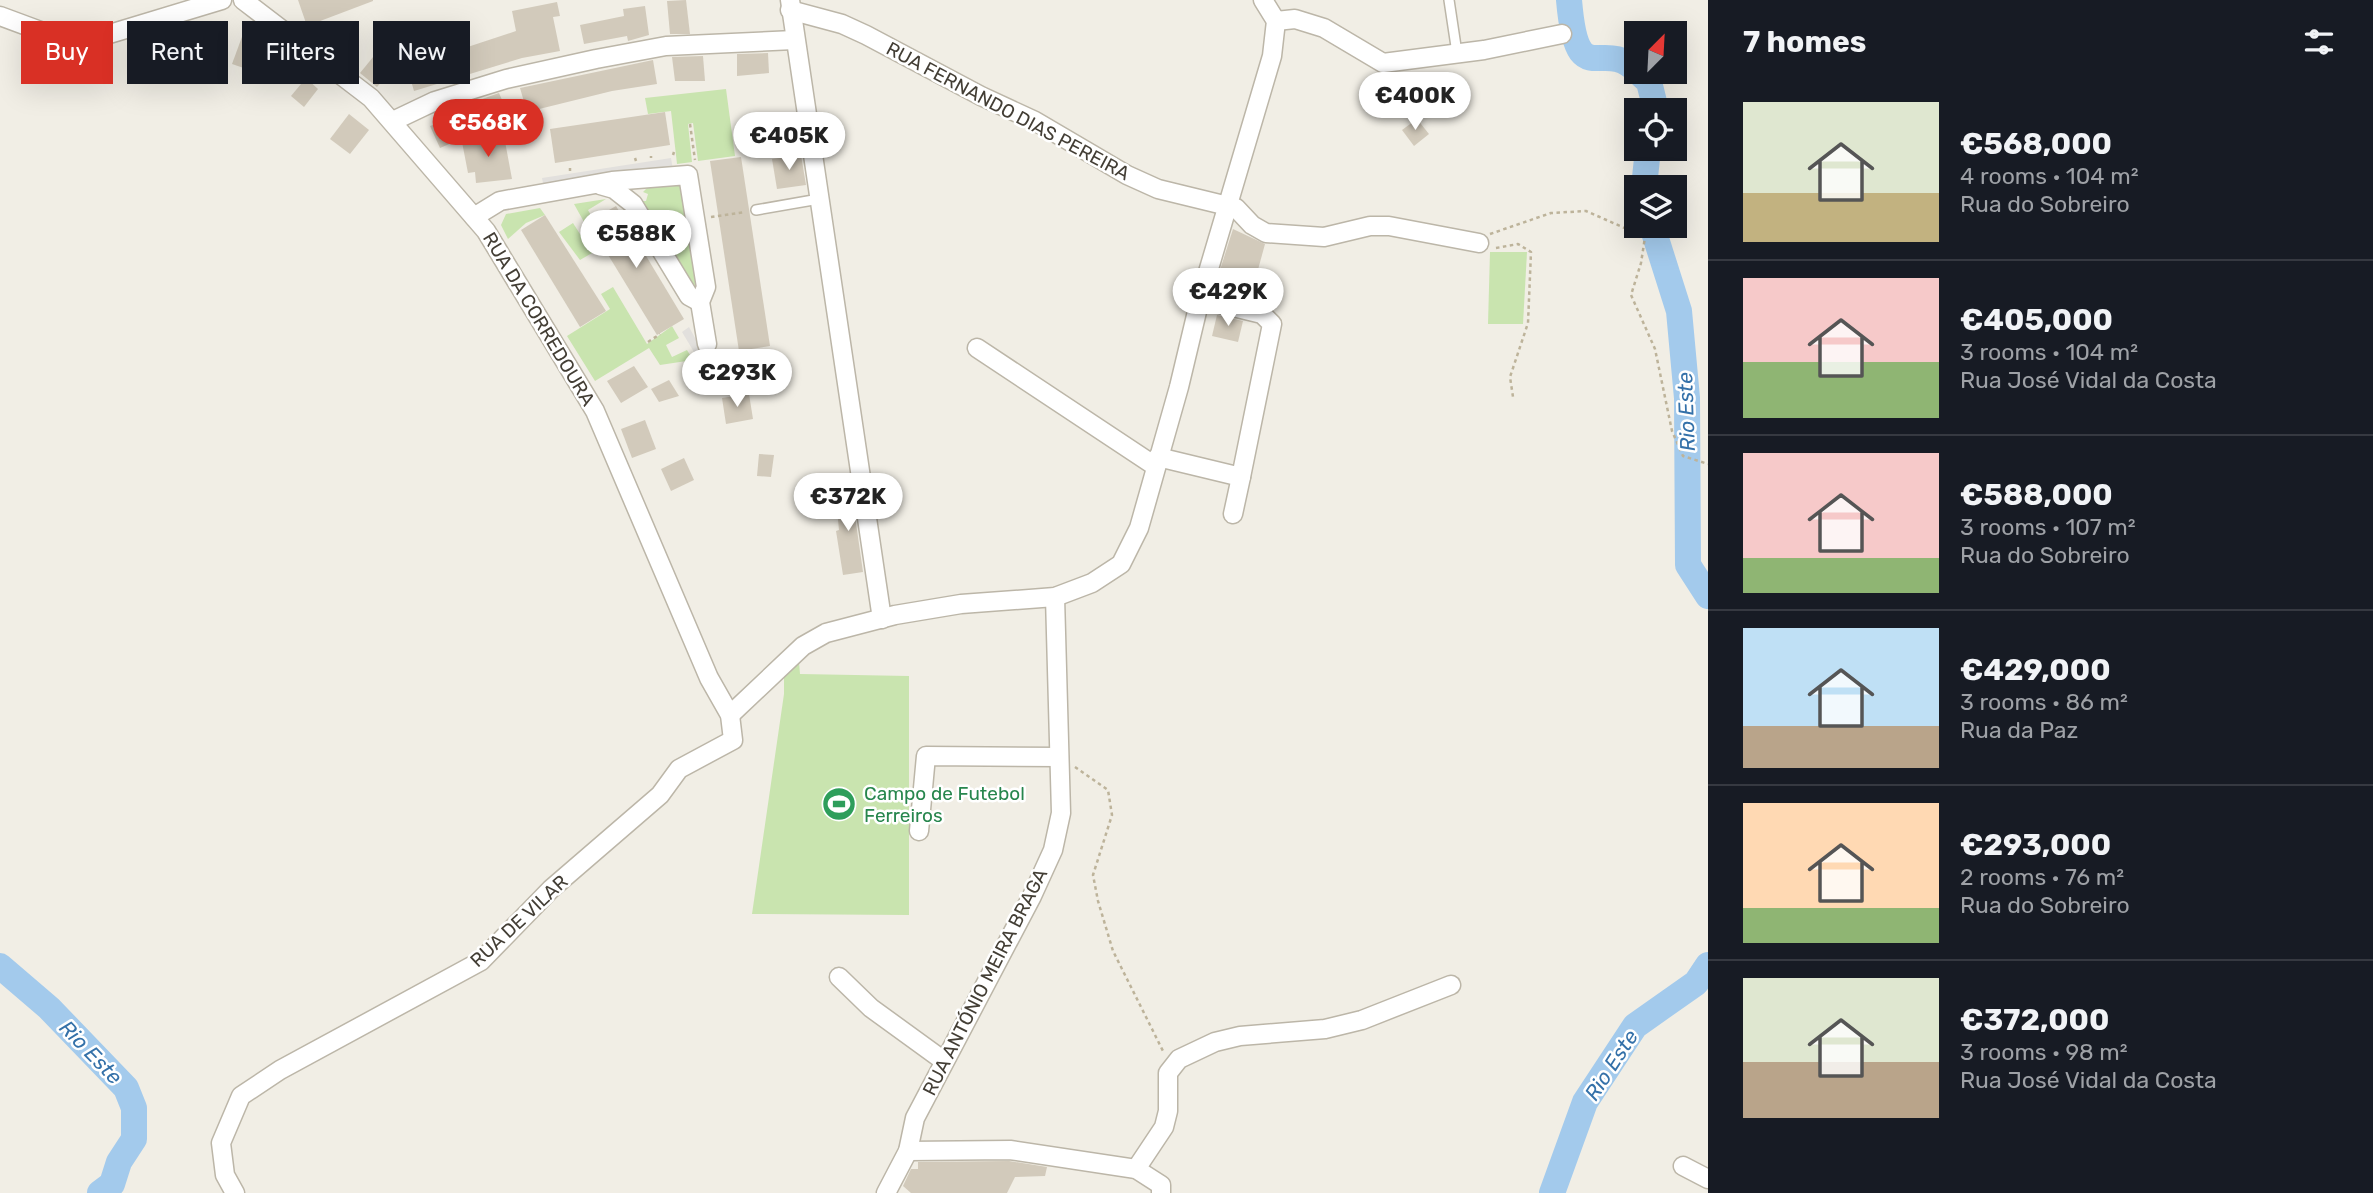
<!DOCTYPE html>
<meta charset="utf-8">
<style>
:root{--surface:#171b24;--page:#20242c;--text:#f1f3f6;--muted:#9ea1a6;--line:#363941;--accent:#d93025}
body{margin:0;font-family:Rubik,sans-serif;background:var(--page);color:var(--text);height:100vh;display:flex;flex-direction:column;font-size:26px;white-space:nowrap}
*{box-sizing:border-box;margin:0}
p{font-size:23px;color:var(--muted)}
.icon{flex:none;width:38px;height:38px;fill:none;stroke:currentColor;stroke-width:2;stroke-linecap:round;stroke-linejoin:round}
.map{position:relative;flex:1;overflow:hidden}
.drawer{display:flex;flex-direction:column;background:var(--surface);width:665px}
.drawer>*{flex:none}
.top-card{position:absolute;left:21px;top:21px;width:665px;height:63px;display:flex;gap:14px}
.needle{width:46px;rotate:24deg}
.buttons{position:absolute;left:1624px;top:21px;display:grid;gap:14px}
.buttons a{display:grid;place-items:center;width:63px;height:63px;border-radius:0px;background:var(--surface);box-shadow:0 7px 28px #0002;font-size:35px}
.price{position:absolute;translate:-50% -60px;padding:0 16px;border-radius:24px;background:#fff;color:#222;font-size:23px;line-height:46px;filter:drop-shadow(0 2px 4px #0008)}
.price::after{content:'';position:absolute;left:50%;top:42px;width:21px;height:16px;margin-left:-10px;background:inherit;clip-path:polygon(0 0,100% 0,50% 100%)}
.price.current{background:var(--accent);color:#fff}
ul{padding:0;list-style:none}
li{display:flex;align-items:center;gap:21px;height:175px;padding:0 35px}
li+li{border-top:2px solid var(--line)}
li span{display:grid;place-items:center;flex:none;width:196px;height:140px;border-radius:0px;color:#555}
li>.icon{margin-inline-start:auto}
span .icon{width:84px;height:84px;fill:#fffc;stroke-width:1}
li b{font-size:30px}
h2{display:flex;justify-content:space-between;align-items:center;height:84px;padding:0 35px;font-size:30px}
.chip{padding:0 24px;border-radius:0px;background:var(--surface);box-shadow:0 7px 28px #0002;font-size:24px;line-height:63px}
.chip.current{background:var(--accent);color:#fff}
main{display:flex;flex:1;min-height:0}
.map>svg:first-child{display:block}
</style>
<main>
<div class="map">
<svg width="1708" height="1193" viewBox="0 0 1708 1193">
<rect width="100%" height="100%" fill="#f1eee5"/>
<g fill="#c9e4af">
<path d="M726,89L735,156L698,161L693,123L688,124L692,162L677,164L671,111L648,114L645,98Z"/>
<path d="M678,184L683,188L698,284L693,287L641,201H646L648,194L643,192L649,186Z"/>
<path d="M606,199L588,210L593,219L584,222L574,204Z"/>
<path d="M540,208L545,215L526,223L508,239L501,225L506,214Z"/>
<path d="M573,223L592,253L580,260L559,232Z"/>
<path d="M1490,252H1527L1523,324H1488Z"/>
<path d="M613,287L647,344L672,326L679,338L666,345L672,357L687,350L693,360L660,365L649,348L595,381L567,336L610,309L601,294Z"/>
<path d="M799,662L800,674L909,676V915L752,914L784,694V672Z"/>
</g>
<g fill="#e2e0dd">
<path d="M671,158L673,170L544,188L542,178Z"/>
<path d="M689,327L705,356L697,357L682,332Z"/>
</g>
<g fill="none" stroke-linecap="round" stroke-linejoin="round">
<g stroke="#a3caec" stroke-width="26">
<path d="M1569,0C1577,95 1601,36 1636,70"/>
<path d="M1638,72L1649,82L1656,110"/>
<path d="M1644,187L1648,149"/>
<path d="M1652,226L1679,311L1687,398L1688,565L1708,596"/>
<path d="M0,966L49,1008L126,1088L134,1108V1139L119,1162L112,1184L100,1193"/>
<path d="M1552,1193L1585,1102L1635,1026L1696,983L1708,965"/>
</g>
</g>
<g fill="#d2cabb">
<path d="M298,0H373V1L307,26Z"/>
<path d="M686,0L690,34H670L667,1Z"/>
<path d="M557,2L560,16L553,17L560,51L522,58L414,91L407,67L516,31L512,11Z"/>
<path d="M645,6L649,35L628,41L627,36L584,44L580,25L624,16L623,9Z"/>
<path d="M341,29L356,41L341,60L326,48Z"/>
<path d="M243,34L280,46L270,77L232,64Z"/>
<path d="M378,51L395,66L377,87L360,73Z"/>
<path d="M768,53L769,73L737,76V54Z"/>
<path d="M703,56L705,81H675L672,57Z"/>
<path d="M653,60L657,84L612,91L527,112L520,88Z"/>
<path d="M306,78L318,89L304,107L291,96Z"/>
<path d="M499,93L509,116L466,126L468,136L440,148L430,126L438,123L435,116Z"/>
<path d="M665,112L670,145L555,163L550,129Z"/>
<path d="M349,114L369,130L350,154L330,139Z"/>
<path d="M1417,119L1429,134L1414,146L1402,130Z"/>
<path d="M504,136L512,179L476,183L475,172L468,173L462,142Z"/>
<path d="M801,155L806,185L777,189L772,159Z"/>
<path d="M741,157L770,346L739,351L710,161Z"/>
<path d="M616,206L684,319L657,335L588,222Z"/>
<path d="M545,215L606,311L580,327L521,230Z"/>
<path d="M1233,229L1265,244L1256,277L1220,270Z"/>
<path d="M1217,315L1243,321L1238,342L1212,336Z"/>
<path d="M634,366L648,387L621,403L607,381Z"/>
<path d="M669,380L679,396L659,402L651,389Z"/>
<path d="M749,394L753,419L726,424L722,398Z"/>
<path d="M645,420L656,449L632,458L621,429Z"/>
<path d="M759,454L774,455L771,477L757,476Z"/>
<path d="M684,458L694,480L671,491L661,469Z"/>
<path d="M851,488L863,572L843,575L836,531L839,530L835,489Z"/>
<path d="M1009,1161L1047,1167L1045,1176L1015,1177L1007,1193H911L903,1186L911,1169H918V1162Z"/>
</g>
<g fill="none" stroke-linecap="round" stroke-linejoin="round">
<g stroke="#bcb6a8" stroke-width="12">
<g id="service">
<path d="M1449,0L1457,53"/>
<path d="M756,210L819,199"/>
</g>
</g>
<g stroke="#bcb6a8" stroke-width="21">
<g id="minor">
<path d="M790,0L882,619"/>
<path d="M790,10L842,24L866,35L981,96L1035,121L1127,175L1158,189L1236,208L1252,225L1266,233L1324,237L1370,226H1389L1479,243"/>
<path d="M0,16L62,39L83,42L222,0"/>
<path d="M1276,21L1295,19L1324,28L1383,63L1484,50L1562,34"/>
<path d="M393,121L435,101L506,79L596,59L666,46L794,40"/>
<path d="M600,185L614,189L633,204L689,296L700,302"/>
<path d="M474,217L500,201L612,181L688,175L706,287L700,302L707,344"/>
<path d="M1200,299L1262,314L1272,324L1241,477"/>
<path d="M977,348L1155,466"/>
<path d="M1158,457L1241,477L1233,514"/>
<path d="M730,715L803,646L826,633L895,615L961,604L1055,597L1092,583L1121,564L1139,528L1179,387L1200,299L1272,56L1276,21L1263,0"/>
<path d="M919,831L926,756L1059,757"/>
<path d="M839,977L871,1008L944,1061"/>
<path d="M908,1151L1010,1150L1136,1169L1161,1185V1193"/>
<path d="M1683,1166L1708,1179"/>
<path d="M1136,1169L1164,1127L1168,1111V1073L1179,1059L1215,1042L1240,1036L1325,1029L1362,1020L1451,985"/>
<path d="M235,1193L225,1175L221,1143L241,1096L280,1070L481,961L551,889L660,795L679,769L733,740L730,715L709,678L595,411L486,231L371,98L243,0"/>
<path d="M886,1193L908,1151L915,1118L1032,896L1053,850L1061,813L1055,597"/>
</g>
</g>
<g stroke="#bdb39a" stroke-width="2.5" stroke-dasharray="3.5 3.5" stroke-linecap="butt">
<path d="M690,124L695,160"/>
<path d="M673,155L674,152"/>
<path d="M651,156V158"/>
<path d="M635,158L636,161"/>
<path d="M570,168V171"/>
<path d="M711,217L745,212"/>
<path d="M1490,234L1551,213L1586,211L1645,237L1641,263L1631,295L1655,349L1672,431L1683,456L1708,464"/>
<path d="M1496,248L1518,244L1531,252L1528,323L1510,377L1513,397"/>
<path d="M648,342L660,334"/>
<path d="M1075,767L1108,790L1112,815L1093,875L1098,901L1113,951L1164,1053"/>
</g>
<use href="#service" stroke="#fff" stroke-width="9"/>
<use href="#minor" stroke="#fff" stroke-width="18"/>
</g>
<defs>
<g id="stadium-disc" transform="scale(1.75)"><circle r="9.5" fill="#2e9e5b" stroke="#fff"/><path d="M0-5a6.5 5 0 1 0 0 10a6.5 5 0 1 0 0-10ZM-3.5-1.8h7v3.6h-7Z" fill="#fff"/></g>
</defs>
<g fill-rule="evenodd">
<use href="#stadium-disc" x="839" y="804"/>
</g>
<g text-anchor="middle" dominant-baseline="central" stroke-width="5" stroke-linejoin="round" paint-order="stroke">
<g font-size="19" fill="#433e35" stroke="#fff">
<text transform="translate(1008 111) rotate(28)">RUA FERNANDO DIAS PEREIRA</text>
<text transform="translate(539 319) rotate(59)">RUA DA CORREDOURA</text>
<text transform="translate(519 921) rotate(-43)">RUA DE VILAR</text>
<text transform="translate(985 982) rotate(-63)">RUA ANTÓNIO MEIRA BRAGA</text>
</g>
<g font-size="19" fill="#27864d" stroke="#fff" text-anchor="start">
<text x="864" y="793">Campo de Futebol<tspan x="864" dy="22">Ferreiros</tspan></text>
</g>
<g font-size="21" font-style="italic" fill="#3471a9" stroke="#fff">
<text transform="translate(1686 412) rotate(-92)">Rio Este</text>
<text transform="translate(91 1052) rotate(46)">Rio Este</text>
<text transform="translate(1611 1065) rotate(-57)">Rio Este</text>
</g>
</g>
</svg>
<div class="buttons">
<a><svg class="needle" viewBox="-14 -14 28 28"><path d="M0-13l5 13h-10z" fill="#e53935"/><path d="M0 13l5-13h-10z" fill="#9ea1a6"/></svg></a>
<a><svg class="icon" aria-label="locate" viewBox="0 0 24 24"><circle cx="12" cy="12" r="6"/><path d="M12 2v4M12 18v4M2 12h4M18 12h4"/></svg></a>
<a><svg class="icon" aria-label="layers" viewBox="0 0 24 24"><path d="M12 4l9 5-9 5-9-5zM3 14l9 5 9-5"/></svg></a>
</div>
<b class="price" style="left:1415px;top:132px">€400K</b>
<b class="price current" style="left:488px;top:159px">€568K</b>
<b class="price" style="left:789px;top:172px">€405K</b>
<b class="price" style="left:636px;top:270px">€588K</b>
<b class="price" style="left:1228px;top:328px">€429K</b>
<b class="price" style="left:737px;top:409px">€293K</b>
<b class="price" style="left:848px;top:533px">€372K</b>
<div class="top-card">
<a class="chip current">Buy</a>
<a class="chip">Rent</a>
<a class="chip">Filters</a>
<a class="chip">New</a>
</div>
</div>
<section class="drawer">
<h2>7 homes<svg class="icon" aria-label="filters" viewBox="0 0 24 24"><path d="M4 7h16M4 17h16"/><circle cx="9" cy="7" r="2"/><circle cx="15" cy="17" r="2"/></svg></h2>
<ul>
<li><span style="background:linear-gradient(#dfe7d0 65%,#c2b280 0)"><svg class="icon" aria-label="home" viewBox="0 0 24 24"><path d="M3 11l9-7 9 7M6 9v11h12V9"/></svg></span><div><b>€568,000</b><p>4 rooms · 104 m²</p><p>Rua do Sobreiro</p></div></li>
<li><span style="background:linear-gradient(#f6c9c9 60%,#8fb573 0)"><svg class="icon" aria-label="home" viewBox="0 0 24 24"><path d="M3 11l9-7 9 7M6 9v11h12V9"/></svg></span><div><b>€405,000</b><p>3 rooms · 104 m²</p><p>Rua José Vidal da Costa</p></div></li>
<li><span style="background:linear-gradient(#f6c9c9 75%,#8fb573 0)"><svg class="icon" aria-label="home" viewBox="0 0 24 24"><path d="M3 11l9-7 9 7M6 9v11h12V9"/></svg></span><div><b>€588,000</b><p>3 rooms · 107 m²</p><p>Rua do Sobreiro</p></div></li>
<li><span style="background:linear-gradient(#bfe0f5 70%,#b9a48a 0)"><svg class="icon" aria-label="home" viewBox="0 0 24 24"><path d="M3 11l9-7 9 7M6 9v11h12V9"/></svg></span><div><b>€429,000</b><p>3 rooms · 86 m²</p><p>Rua da Paz</p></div></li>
<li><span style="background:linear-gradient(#ffd9b3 75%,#8fb573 0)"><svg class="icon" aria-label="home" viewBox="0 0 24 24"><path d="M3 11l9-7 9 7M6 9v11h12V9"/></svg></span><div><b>€293,000</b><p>2 rooms · 76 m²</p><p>Rua do Sobreiro</p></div></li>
<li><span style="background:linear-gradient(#dfe7d0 60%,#b9a48a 0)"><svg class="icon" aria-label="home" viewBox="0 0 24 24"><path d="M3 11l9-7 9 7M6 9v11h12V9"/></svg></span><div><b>€372,000</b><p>3 rooms · 98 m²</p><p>Rua José Vidal da Costa</p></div></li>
</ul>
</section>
</main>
